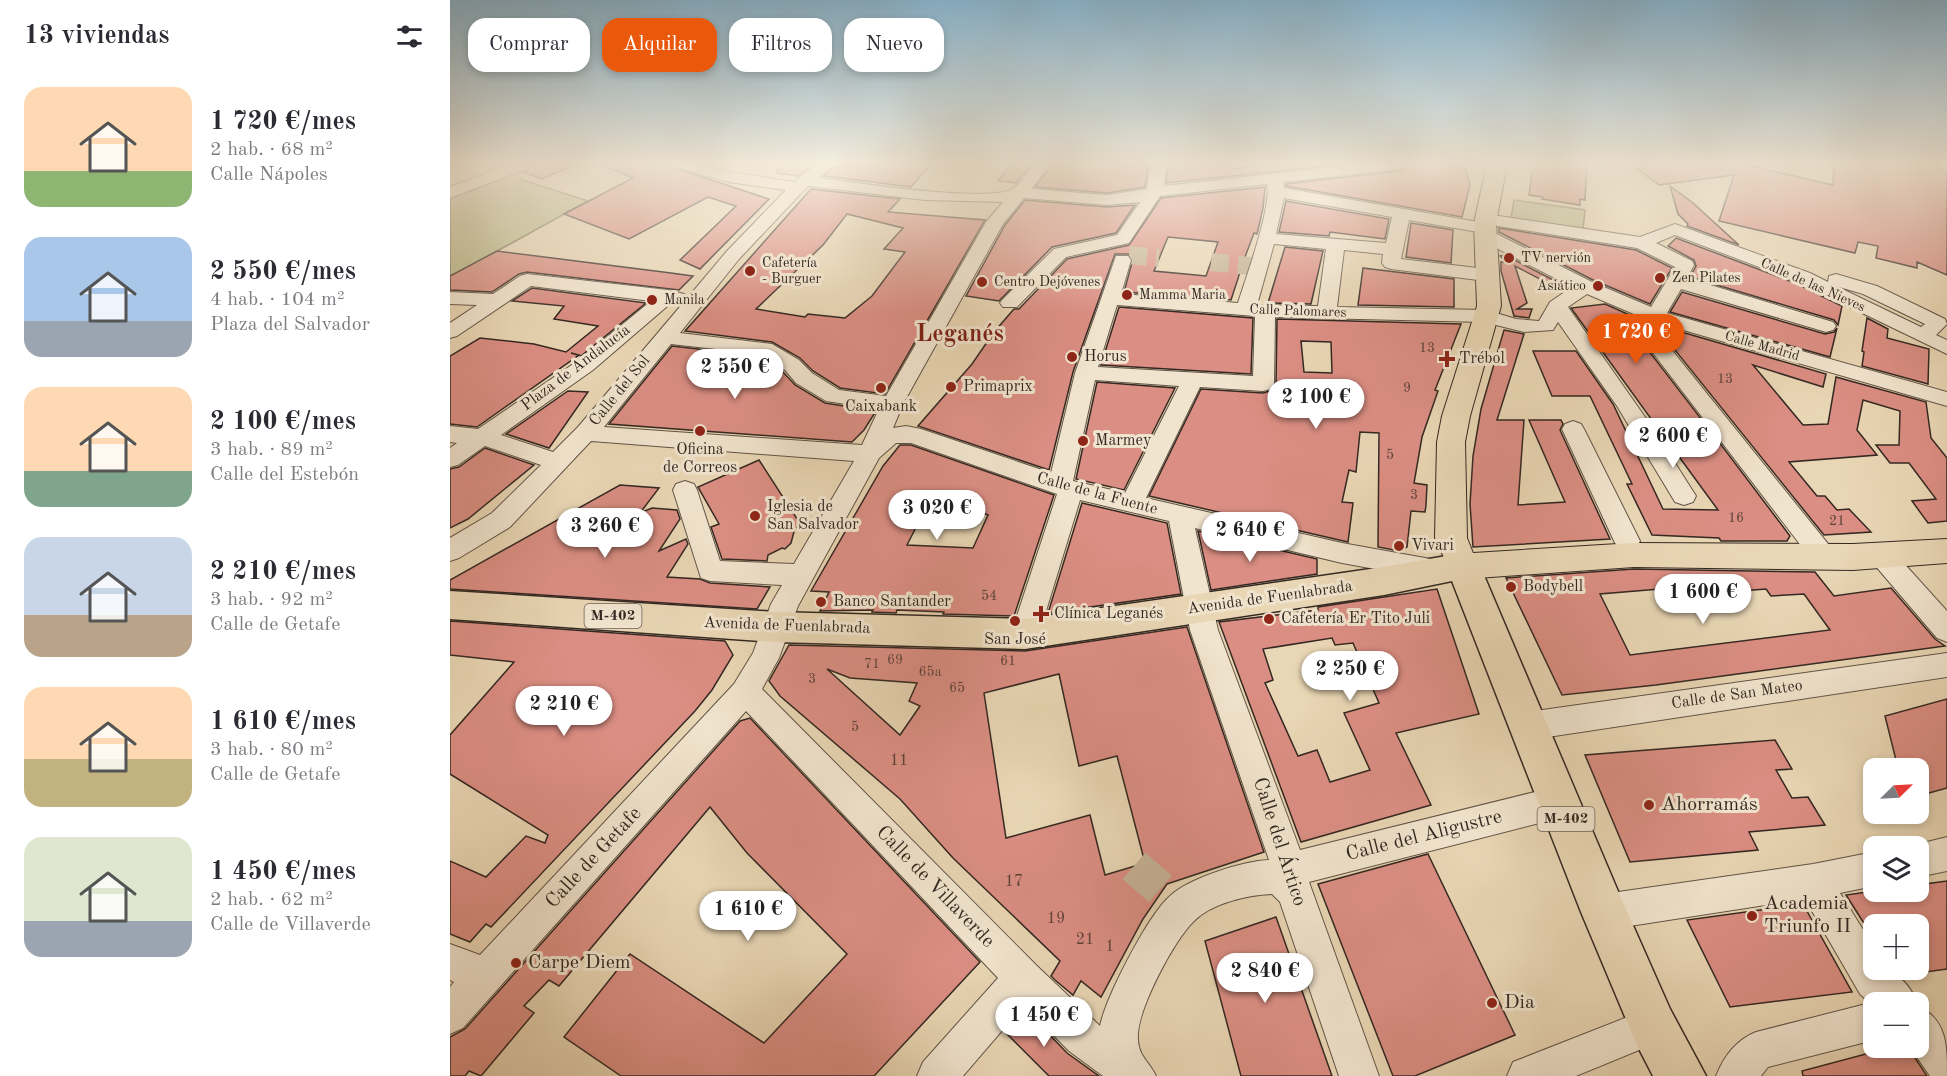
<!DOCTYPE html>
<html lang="es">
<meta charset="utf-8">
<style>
:root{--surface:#fff;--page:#f7f7f7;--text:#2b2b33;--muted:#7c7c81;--accent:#ea580c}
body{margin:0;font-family:"Old Standard TT",serif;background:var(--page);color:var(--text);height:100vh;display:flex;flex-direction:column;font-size:22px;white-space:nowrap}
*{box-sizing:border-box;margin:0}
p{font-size:20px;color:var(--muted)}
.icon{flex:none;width:33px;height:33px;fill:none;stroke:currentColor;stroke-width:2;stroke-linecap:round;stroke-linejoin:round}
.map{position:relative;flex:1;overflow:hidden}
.panel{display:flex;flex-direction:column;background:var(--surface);width:450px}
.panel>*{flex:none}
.hud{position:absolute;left:18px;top:18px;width:570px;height:54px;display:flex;gap:12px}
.needle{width:39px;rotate:66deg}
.buttons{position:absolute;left:1413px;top:758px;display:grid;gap:12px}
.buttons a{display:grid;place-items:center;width:66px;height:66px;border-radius:12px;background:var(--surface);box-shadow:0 3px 9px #0003;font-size:30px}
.price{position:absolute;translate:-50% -51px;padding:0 14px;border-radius:21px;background:#fff;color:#222;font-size:20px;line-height:39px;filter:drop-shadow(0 2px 3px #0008)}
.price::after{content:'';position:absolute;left:50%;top:36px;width:18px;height:14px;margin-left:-9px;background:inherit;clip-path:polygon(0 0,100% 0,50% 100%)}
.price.selected{background:var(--accent);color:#fff}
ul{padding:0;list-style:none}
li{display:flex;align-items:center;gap:18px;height:150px;padding:0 24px}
li span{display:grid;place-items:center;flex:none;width:168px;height:120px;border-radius:18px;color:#555}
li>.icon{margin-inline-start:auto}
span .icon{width:72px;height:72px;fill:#fffc;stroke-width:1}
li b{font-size:26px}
h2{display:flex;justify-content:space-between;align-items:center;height:72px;padding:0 24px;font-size:26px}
.pill{padding:0 21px;border-radius:18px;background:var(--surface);box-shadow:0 3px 9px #0003;font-size:21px;line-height:54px}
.pill.selected{background:var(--accent);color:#fff}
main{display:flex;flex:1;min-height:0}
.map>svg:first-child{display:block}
</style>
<main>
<section class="panel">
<h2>13 viviendas<svg class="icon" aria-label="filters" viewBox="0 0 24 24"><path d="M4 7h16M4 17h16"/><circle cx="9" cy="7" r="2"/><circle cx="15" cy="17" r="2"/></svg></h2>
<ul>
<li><span style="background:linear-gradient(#ffd9b3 70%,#8fb573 0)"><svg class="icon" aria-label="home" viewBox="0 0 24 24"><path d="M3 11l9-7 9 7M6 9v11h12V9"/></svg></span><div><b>1 720 €/mes</b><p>2 hab. · 68 m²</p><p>Calle Nápoles</p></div></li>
<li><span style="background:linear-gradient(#a9c7e8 70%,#9aa5b1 0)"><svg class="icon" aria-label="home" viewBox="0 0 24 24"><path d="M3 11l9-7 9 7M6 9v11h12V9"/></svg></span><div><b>2 550 €/mes</b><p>4 hab. · 104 m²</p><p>Plaza del Salvador</p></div></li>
<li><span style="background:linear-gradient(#ffd9b3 70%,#7fa58c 0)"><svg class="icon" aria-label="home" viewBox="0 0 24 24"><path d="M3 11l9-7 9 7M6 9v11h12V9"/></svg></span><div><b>2 100 €/mes</b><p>3 hab. · 89 m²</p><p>Calle del Estebón</p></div></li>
<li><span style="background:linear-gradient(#c9d6e8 65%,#b9a48a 0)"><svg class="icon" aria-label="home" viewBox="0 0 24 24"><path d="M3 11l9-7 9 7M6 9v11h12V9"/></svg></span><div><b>2 210 €/mes</b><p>3 hab. · 92 m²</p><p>Calle de Getafe</p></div></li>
<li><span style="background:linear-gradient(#ffd9b3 60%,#c2b280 0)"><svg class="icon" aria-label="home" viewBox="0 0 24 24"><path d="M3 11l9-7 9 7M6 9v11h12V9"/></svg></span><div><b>1 610 €/mes</b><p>3 hab. · 80 m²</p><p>Calle de Getafe</p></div></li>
<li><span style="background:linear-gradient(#dfe7d0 70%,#9aa5b1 0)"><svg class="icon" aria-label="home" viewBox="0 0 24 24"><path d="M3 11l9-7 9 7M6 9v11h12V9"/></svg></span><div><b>1 450 €/mes</b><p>2 hab. · 62 m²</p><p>Calle de Villaverde</p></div></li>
</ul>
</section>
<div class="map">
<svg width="1497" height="1076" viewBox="0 0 1497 1076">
<rect width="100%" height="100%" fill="#e9d6b4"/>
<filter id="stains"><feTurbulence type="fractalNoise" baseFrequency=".00333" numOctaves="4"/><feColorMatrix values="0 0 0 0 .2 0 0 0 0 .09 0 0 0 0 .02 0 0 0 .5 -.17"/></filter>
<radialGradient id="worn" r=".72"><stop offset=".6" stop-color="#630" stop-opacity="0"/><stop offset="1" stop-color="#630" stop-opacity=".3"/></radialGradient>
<g fill="#bcbc89" stroke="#787256" stroke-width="1.5">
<path d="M60,176L138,201L0,277V199Z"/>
<path d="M1064,200L1135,210L1133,230L1061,219Z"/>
</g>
<g fill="#db8e83" stroke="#342822" stroke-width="1.5" fill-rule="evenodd">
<path d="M85,164H126L92,179L73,172L82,169Z"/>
<path d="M150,164H213L319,199L250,269L230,260L286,206L258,197L179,239L114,214L183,178Z"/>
<path d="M328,164H364L348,176L327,173Z"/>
<path d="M387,164H481L461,187L374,176Z"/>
<path d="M561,164H582L566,183L548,181Z"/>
<path d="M603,164H698L695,187L657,193L585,187Z"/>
<path d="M718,164H780L781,169L819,164H894L716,183Z"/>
<path d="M958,164H1014L1020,185L1012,217L836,186V184L948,171L955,169Z"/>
<path d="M1088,164H1137L1135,200L1130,199V205L1092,199L1093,197L1079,195L1082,171H1087Z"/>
<path d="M1181,164H1296V165L1383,185L1384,164H1482L1497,172V275L1467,262V268L1426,258L1428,246L1408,242L1405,253L1269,221L1284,175L1209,185Z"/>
<path d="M1220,186L1243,203L1289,245L1237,226L1238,224L1228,214Z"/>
<path d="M815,187L813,208L807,234L804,233L795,257L781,300L674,292L683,259L678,254H665L623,372L599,470L468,426L522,364L544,332L564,309H569L617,259L679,245L711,198ZM718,237L768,242L756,276L704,271Z"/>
<path d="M361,189L450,199L438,212L535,220L435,394L390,388L363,371L350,358L322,342L235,331ZM397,214L453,228L434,249L455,252L422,296L395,318L358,314L355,317L306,309L373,245Z"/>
<path d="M575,200L657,207L685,205L666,233L602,247L549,301L516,296L555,225Z"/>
<path d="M836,201L939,219L935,239L880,232L879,236L829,232Z"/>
<path d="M961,223L1003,230L1001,263L956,257Z"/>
<path d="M1049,228L1186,250L1222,268L1200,304L1143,280L1049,232Z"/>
<path d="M1226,238L1345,283L1392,306L1388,325L1384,320L1240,277L1246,266L1244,260L1218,246Z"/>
<path d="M835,247L873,251L861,304L818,303Z"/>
<path d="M47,251L221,273L243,276L229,290L77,272L69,274L42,292L0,290V276Z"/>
<path d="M1055,255L1111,284L1105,287L1065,266L1077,303L1067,309H1082L1079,318L1064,316L1051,271V262H1057L1050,256Z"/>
<path d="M913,268L1004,279V307L908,305Z"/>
<path d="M82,288L196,303L131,356L121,353L129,355L27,427L0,424V356L30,338L84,344L116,352L148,326L104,319L114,306L62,301Z"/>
<path d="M1232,292L1375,334L1384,332L1387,328L1380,357L1220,312Z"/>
<path d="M1155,304L1182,316L1178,324L1252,420L1206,424L1204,423L1121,308Z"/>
<path d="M669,307L803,318L801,374L651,365Z"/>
<path d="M1417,318L1438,329L1437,338L1479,349L1478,384L1412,366L1414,352L1412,351Z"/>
<path d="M827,319L1011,324L985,390L988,391L972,437L964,483L977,485L976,505L975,512L961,511L957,547L949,551L928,547L929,433L910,432L906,472L899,470L892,502L903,503L898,542L699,496L751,389L813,393L823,390L826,384ZM851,341L881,342L882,373L854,372Z"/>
<path d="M1204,324L1376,374L1373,387L1303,365L1353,425L1378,424L1386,377L1476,402L1481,438L1497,458V521L1478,523L1462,501L1486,499L1459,463H1440L1426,445H1449L1450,411L1413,400L1407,430L1427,455L1339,462L1367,496H1375L1387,510L1399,509L1421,532L1374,535Z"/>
<path d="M1054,330L1074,334L1047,420H1074L1068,505L1115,502L1079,420H1111L1113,424L1110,430L1160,539L1023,547L1020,504L1023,456L1031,409Z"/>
<path d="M222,346L309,356L333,372L345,385L375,403L426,411L414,430L402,442L159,424Z"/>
<path d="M1083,351H1126L1163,404L1213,509L1268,510L1219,443L1266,438L1340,536L1337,541H1271L1269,538L1202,535L1177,484H1182L1140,396H1102Z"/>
<path d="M647,382L725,388L674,490L626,479Z"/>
<path d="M118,391L138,392L99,448L56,434Z"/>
<path d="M450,445H461L604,495L564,616L493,614L494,612L447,610L446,613L422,612L423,610L370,611L379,592L361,591L433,466ZM483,494L538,515L523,548L457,545Z"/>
<path d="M35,448L84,465L18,519L0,528V469L9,467Z"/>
<path d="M309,460L351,525L345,528L341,543L335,549L332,548L318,555L317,561L272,559L261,527L269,524L248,487Z"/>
<path d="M170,485L209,488L190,513L202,508L227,510L230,519L209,551L236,539L238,544L217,577L250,579L260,583L320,587L307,609L0,589V580Z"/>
<path d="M632,503L717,523L731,594L598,613Z"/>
<path d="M748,531L867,559V574L761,590Z"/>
<path d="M1184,569L1365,572L1384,596L1441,588L1485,639L1495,646L1206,685L1112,695L1056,578ZM1210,589L1221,608L1270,601L1265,593L1316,589L1321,596L1354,594L1380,630L1180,655L1150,594Z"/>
<path d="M987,589L1029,714L946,733L981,805L851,842L769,622L868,610V607ZM882,638L885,645L903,643L929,703L894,713L920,770L880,782L867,750L848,756L815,683L823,680L813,649Z"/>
<path d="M0,621L275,641L283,655L262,690L245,711L41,927L36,924L20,942L0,934V861L36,877L76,836L95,843L98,835L0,774V735L64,662L0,655Z"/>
<path d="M737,627L814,852L717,884L693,919L651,997L631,981L623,995L605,980L601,976L610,961L503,858L450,799L330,696L319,681L339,645L575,651ZM377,669L400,678L467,683L459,701L470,706L450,735ZM609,674L629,766L667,756L695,863L655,875L640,815L556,838L534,693Z"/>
<path d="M1497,699V788L1468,796V768H1448L1435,716Z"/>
<path d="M300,718L530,962L424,1076H171L114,1037L180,954L314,1043L397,954L297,853L260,807L109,986L99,980L74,1006L84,1013L31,1076L19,1071L15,1076H0V1037L15,1029L290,721Z"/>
<path d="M1325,740L1342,769L1326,770L1342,798L1358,797L1375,825L1299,832L1308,850L1180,862L1135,755Z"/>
<path d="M978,854L1065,1035L965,1076H943L868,884Z"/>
<path d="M1497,881V969L1468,973V924L1415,925L1396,895L1424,891H1468V885Z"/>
<path d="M1353,904L1402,992L1280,1007L1237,920Z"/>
<path d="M826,917L882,1076H791L755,941Z"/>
<path d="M574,1008L617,1053L649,1076H599L554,1031Z"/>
<path d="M1442,1047H1458L1477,1076H1353L1352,1071Z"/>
</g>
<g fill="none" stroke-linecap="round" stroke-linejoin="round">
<g stroke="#c5b397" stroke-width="18" stroke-dasharray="18 9" stroke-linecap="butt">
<path d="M0,195L81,164"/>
<path d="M679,255L709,258"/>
<path d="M761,262L809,267"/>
</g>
<path stroke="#c5b397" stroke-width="35" stroke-dasharray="35 17" stroke-linecap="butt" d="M684,866L733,908"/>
<g stroke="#615446" stroke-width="2">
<g id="minor">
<path d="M62,164H83L81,167L0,198V187Z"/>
<path d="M223,164H247L280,172L344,182L367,164H385L369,178C400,182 544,204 564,188C572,182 579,171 585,164H601L581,189L657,195L697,189L700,164H716L714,186L910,164H956L954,167L948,169L833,182L834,188L1028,222L1026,219L1029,215L1035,214L1190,237L1225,224L1360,273L1378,282L1379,276L1386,274L1427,286L1495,319L1497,324L1486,335L1497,340V354L1346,281L1225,235L1206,243L1242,261L1244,265L1237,278L1383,322L1386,326L1383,330L1376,332L1231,289L1217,313L1497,392V406L1202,321L1200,323L1383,550L1387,557L1383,564L1374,567L1365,564L1267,436L1211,441L1246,496L1243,502L1234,505L1225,502L1167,406L1108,322L1103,330L1074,332L1034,322L825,317L824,384L821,389L813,391L750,387L696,498L892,543L986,560L995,563L999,570L995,577L986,580L892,563L745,528L768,630L850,850L1109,786L1120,791L1125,802L1120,813L1109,818L859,882L929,1076H889L830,902L822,894C798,895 762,903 744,921C724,940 685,1013 688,1040C689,1057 699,1061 706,1076H653L619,1051L574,1005L513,1076H467L473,1062L548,978L296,711L13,1028L0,1034V987L4,982L0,980V944L30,955L284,684L303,653L321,604L332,585L260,581L251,578L223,490L226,484L235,481L244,484L247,490L270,561L344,564L404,461L141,441L60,527L9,558L0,561V538L42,513L91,465L35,446L8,465L0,467V448L7,443L0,442V426L28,429L129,360L201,301L81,286L7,336L0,338V323L27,305L0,304V292L43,294L70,276L77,274L218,290L234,294L237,298L235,301L277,251L336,190L279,182L225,167ZM817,184C822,207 796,277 788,303L671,294L681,260L678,256H666L625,373L601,473L471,429L456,426L443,428L453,404L553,224L574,198L657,205L690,202L667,235L604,249L553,299L550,303L553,307H567L616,257L679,243L710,196ZM358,186L475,200L553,202L536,222L436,396L389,390L362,373L349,360L322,344L230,333L289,259ZM834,198L942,217L936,243L826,234ZM959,220L1028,232L1026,235L1029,239L1122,287L1100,302L1089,321L1066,319L1036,310L887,307L894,250L933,254L932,263L935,267L941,269L1036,281L1043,279L1045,275L1043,271L1036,269L951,259ZM1042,225L1187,248L1225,267L1201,307L1142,282L1041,231L1044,228ZM824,244L876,249L868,306L807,305ZM1386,286L1413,294L1475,324L1471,327ZM1137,294L1186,315L1180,323L1256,422L1202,427L1118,307ZM234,302L128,427L103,452L51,435L143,370L221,303ZM667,305L805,316L803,376L648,367ZM221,344L310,354L335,370L346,383L376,401L429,409L412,445L154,427ZM645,380L729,386L675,493L623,481ZM446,443H461L607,494L561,634L565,642L575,646L585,642L589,634L630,500L719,521L740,630L819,860C793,861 739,878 720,896C698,915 656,997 650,1026L586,965L312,689L329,658L348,606L429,458Z"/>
<path d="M1123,421L1131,424L1134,429L1190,541L1186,548L1177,551L1168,548L1164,541L1112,429L1115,424Z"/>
<path d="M1432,546L1441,549L1497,611V642L1487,638L1423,563L1419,556L1423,549Z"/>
<path d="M1497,653V677L1078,740L1067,736L1063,726L1067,716L1078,712Z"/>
<path d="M1497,837V871L1468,877V846H1461Z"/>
<path d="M1424,852V886L1390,893L1424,947V969C1445,969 1459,983 1467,1002H1424V1040L1318,1067L1311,1076H1266C1274,1056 1286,1040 1306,1032L1420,1003L1410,994L1355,899L1154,930L1142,924L1136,912L1142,900L1154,894L1363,864Z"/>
<path d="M1468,1006C1497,1020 1497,1045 1497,1076H1480L1460,1047H1468Z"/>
<path d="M1203,1007L1216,1013L1222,1026L1216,1039L1126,1076H1057L1063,1062Z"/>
</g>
</g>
<g stroke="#342822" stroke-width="2">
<path id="major" d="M1037,164H1057L1046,223L1051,306L1020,416L1015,442L1017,538L1023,553L1184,543L1403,544L1497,539V563L1403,570L1184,567L1013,579L1002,575L985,538L987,442L992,416L1027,306L1024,223Z"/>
</g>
<g stroke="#342822" stroke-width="3">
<path id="highway" d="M1013,553L1025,557L1030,566L1170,896L1220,1009L1256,1076H1203L1186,1043L1131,912L1002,581L934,595L575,649L326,642L0,619V591L326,612L575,619L934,567Z"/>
</g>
<use href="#minor" fill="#f1e4ce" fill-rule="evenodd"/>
<use href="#major" fill="#e9d6b4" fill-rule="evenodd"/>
<use href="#highway" fill="#e9d6b4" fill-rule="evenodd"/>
</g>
<linearGradient id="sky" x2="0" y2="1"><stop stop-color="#88b6d2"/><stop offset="0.52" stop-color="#f5eddd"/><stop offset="1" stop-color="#f5eddd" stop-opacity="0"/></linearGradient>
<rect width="1497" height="314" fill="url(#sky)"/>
<g fill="#8f2418" stroke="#f1e4ce" stroke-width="2">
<circle cx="1059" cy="258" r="6"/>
<circle cx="300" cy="271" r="6"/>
<circle cx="1210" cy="278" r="6"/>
<circle cx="532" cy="282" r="6"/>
<circle cx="1148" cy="286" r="6"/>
<circle cx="677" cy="295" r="6"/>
<circle cx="202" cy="300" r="6"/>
<circle cx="622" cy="357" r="6"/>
<path d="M994 350h6v6h6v6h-6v6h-6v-6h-6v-6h6z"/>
<circle cx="501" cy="387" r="6"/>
<circle cx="431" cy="388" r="6"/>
<circle cx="250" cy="431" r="6"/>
<circle cx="633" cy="441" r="6"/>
<circle cx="305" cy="516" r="6"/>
<circle cx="949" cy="546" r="6"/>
<circle cx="1061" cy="587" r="6"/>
<circle cx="371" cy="602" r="6"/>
<path d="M588 605h6v6h6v6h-6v6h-6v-6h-6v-6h6z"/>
<circle cx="819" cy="619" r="6"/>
<circle cx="565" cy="621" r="6"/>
<circle cx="1199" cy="805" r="6"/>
<circle cx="1302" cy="916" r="6"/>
<circle cx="66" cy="963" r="6"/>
<circle cx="1042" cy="1003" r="6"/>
</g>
<g text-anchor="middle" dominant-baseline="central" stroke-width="6" stroke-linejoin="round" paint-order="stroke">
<g font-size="14" fill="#342822" stroke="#f1e4ce" text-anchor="start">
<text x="1071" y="258">TV nervión</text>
<text x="312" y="263">Cafetería<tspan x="312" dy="16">- Burguer</tspan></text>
<text x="1222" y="278">Zen Pilates</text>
<text x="544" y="282">Centro Dejóvenes</text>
<text x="1136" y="286" text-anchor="end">Asiático</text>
<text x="689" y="295">Mamma Maria</text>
<text x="214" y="300">Manila</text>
</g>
<g font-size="14" fill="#342822" stroke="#f1e4ce">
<text transform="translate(1363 285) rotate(24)">Calle de las Nieves</text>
<text transform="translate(848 311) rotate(2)">Calle Palomares</text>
<text transform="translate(1312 346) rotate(16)">Calle Madrid</text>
</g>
<g font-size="14" fill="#5e423a">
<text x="977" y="348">13</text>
<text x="1275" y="379">13</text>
<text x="957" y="388">9</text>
<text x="940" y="455">5</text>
<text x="964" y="495">3</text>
<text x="1286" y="518">16</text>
<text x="1387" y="521">21</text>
<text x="539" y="596">54</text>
<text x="445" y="660">69</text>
<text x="558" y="661">61</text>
<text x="422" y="664">71</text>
<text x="480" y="672">65a</text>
<text x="362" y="679">3</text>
<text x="507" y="688">65</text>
<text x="405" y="727">5</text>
</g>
<g fill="#f1e4ce" stroke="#6d6056" stroke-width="1.5">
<rect x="134.5" y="604" width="57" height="24" rx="4.5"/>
<rect x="1087.5" y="807" width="57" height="24" rx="4.5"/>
</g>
<g font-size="15" font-weight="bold" fill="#342822">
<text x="163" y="616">M-402</text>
<text x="1116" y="819">M-402</text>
</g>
<g font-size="16" fill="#342822" stroke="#f1e4ce" text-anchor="start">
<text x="634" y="357">Horus</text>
<text x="1009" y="359">Trébol</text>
<text x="513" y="387">Primaprix</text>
<text x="431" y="407" text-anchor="middle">Caixabank</text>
<text x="645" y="441">Marmey</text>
<text x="250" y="450" text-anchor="middle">Oficina<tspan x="250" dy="18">de Correos</tspan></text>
<text x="317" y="507">Iglesia de<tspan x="317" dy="18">San Salvador</tspan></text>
<text x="961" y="546">Vivari</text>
<text x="1073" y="587">Bodybell</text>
<text x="383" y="602">Banco Santander</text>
<text x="604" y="614">Clínica Leganés</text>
<text x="831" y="619">Cafetería Er Tito Juli</text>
<text x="565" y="640" text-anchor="middle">San José</text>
</g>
<g font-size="16" fill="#342822" stroke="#f1e4ce">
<text transform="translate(126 368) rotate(-37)">Plaza de Andalucía</text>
<text transform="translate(170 391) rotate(-51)">Calle del Sol</text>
<text transform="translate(647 494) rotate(15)">Calle de la Fuente</text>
<text transform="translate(820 598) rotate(-8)">Avenida de Fuenlabrada</text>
<text transform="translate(337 626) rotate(2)">Avenida de Fuenlabrada</text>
<text transform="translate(1287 695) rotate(-8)">Calle de San Mateo</text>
</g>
<g font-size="16" fill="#5e423a">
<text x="449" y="761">11</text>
<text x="564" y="882">17</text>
<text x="606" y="919">19</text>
<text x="635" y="940">21</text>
<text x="660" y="947">1</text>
</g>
<g font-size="20" fill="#342822" stroke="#f1e4ce" text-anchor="start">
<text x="1211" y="805">Ahorramás</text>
<text x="1314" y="904">Academia<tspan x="1314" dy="23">Triunfo II</tspan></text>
<text x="78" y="963">Carpe Diem</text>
<text x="1054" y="1003">Dia</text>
</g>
<g font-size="20" fill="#342822" stroke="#f1e4ce">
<text transform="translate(974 836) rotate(-14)">Calle del Aligustre</text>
<text transform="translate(829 842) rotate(72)">Calle del Ártico</text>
<text transform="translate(144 858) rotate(-47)">Calle de Getafe</text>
<text transform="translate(485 887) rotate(46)">Calle de Villaverde</text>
</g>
<g font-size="24" font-weight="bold" fill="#7a1f14" stroke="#f1e4ce">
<text x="510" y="335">Leganés</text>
</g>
</g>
<rect width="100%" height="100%" filter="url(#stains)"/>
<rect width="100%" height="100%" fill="url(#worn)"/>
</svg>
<div class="buttons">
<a><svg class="needle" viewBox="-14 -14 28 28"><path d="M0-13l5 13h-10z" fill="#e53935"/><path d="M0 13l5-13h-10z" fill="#7c7c81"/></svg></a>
<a><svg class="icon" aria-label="layers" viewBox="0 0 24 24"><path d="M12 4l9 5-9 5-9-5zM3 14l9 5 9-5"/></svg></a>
<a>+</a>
<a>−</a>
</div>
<b class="price selected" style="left:1186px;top:365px">1 720 €</b>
<b class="price" style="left:285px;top:400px">2 550 €</b>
<b class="price" style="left:866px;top:430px">2 100 €</b>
<b class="price" style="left:1223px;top:469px">2 600 €</b>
<b class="price" style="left:487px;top:541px">3 020 €</b>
<b class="price" style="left:155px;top:559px">3 260 €</b>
<b class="price" style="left:800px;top:563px">2 640 €</b>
<b class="price" style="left:1253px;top:625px">1 600 €</b>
<b class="price" style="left:900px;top:702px">2 250 €</b>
<b class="price" style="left:114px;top:737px">2 210 €</b>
<b class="price" style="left:298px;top:942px">1 610 €</b>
<b class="price" style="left:815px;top:1004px">2 840 €</b>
<b class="price" style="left:594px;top:1048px">1 450 €</b>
<div class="hud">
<a class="pill">Comprar</a>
<a class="pill selected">Alquilar</a>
<a class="pill">Filtros</a>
<a class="pill">Nuevo</a>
</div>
</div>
</main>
